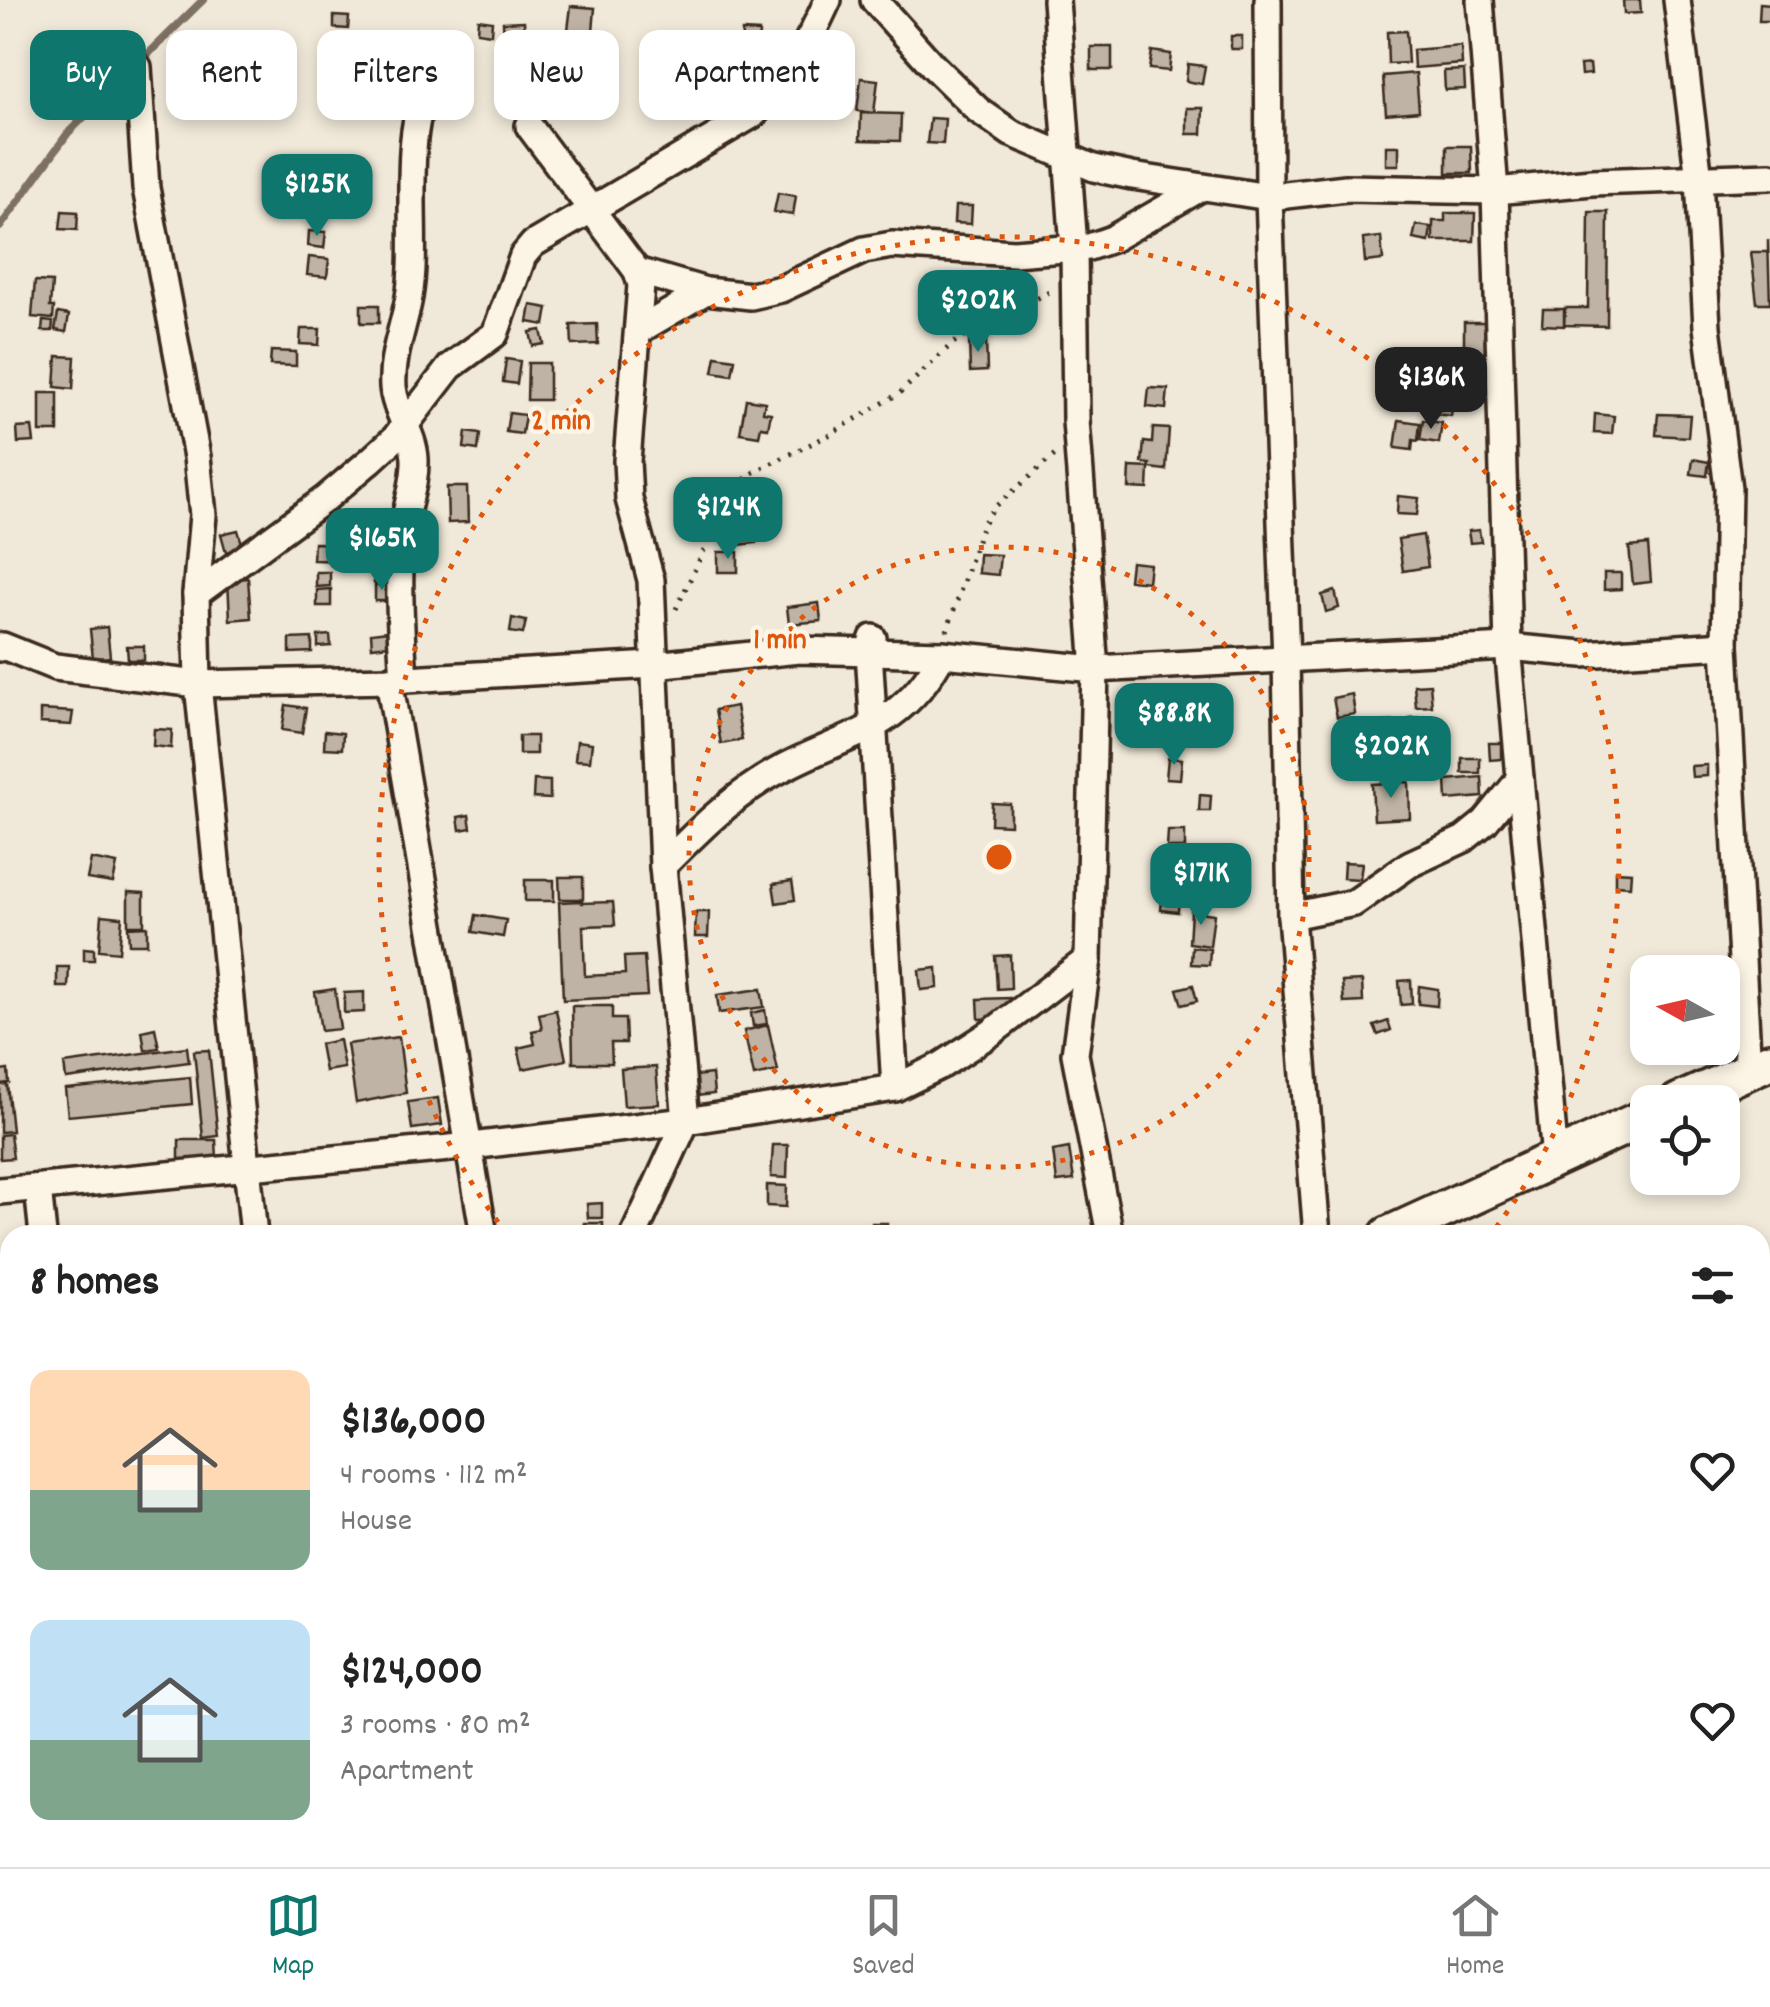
<!DOCTYPE html>
<meta charset="utf-8">
<style>
:root{--surface:#fff;--page:#f2f2f2;--text:#222;--muted:#767676;--line:#e0e0e0;--accent:#0f766e}
body{margin:0;font-family:Dekko,sans-serif;background:var(--page);color:var(--text);height:100vh;display:flex;flex-direction:column;font-size:38px;white-space:nowrap}
*{box-sizing:border-box;margin:0}
p{font-size:32px;color:var(--muted)}
.icon{flex:none;width:55px;height:55px;fill:none;stroke:currentColor;stroke-width:2;stroke-linecap:round;stroke-linejoin:round}
.map{position:relative;flex:1;overflow:hidden}
.side{position:absolute;left:0px;top:1225px;width:1770px;height:642px;display:flex;flex-direction:column;background:var(--surface);border-radius:30px 30px 0 0;box-shadow:0 5px 15px #0003}
.side>*{flex:none}
.banner{position:absolute;left:30px;top:30px;width:1000px;height:90px;display:flex;gap:20px}
.needle{width:65px;rotate:278deg}
.buttons{position:absolute;left:1630px;top:955px;display:grid;gap:20px}
.buttons a{display:grid;place-items:center;width:110px;height:110px;border-radius:20px;background:var(--surface);box-shadow:0 5px 15px #0003;font-size:50px}
.price{position:absolute;translate:-50% -85px;padding:0 22px;border-radius:20px;background:var(--accent);color:#fff;font-size:32px;line-height:65px;filter:drop-shadow(0 2px 5px #0008)}
.price::after{content:'';position:absolute;left:50%;top:60px;width:30px;height:22px;margin-left:-15px;background:inherit;clip-path:polygon(0 0,100% 0,50% 100%)}
.price.current{background:#222;color:#fff}
ul{padding:0;list-style:none}
li{display:flex;align-items:center;gap:30px;height:250px;padding:0 30px}
li span{display:grid;place-items:center;flex:none;width:280px;height:200px;border-radius:20px;color:#555}
li>.icon{margin-inline-start:auto}
span .icon{width:120px;height:120px;fill:#fffc;stroke-width:1}
li b{font-size:42px}
h2{display:flex;justify-content:space-between;align-items:center;height:120px;padding:0 30px;font-size:42px}
.pill{padding:0 35px;border-radius:20px;background:var(--surface);box-shadow:0 5px 15px #0003;font-size:35px;line-height:90px}
.pill.current{background:var(--accent);color:#fff}
.menu{display:flex;justify-content:space-around;align-items:center;height:140px;border-top:2px solid var(--line);background:var(--surface);font-size:28px;color:var(--muted)}
.menu a{display:grid;justify-items:center;gap:5px}
.menu .current{color:var(--accent)}
.map>svg:first-child{display:block}
</style>
<div class="map">
<svg width="1770" height="1867" viewBox="0 0 1770 1867">
<rect width="100%" height="100%" fill="#f0e9d9"/>
<filter id="ink" filterUnits="userSpaceOnUse"><feTurbulence type="fractalNoise" baseFrequency=".01" numOctaves="2"/><feDisplacementMap in="SourceGraphic" scale="20" xChannelSelector="R" yChannelSelector="G"/><feConvolveMatrix kernelMatrix="1 2 1 2 8 2 1 2 1" color-interpolation-filters="sRGB"/></filter>
<g filter="url(#ink)">
<g fill="none" stroke-linecap="round" stroke-linejoin="round">
<path stroke="#7e7163" stroke-width="8" d="M0,227L68,133L203,0"/>
</g>
<g fill="#beb3a4" stroke="#3b2a1e" stroke-width="2.5">
<path d="M1623,0H1640L1641,13L1624,14Z"/>
<path d="M1760,3L1770,4V21H1759Z"/>
<path d="M571,6L595,8L593,32L568,30Z"/>
<path d="M334,16L349,17L348,29L334,28Z"/>
<path d="M478,19L492,21L491,34L477,32Z"/>
<path d="M524,21L527,75L506,76L503,22Z"/>
<path d="M742,31L759,32L758,50L741,49Z"/>
<path d="M1406,31L1408,63L1388,64L1387,32Z"/>
<rect x="1231" y="36" width="11" height="13"/>
<path d="M82,42L99,43L97,61L81,60Z"/>
<path d="M1461,46L1462,64L1414,68L1413,50Z"/>
<rect x="1091" y="47" width="21" height="23"/>
<path d="M743,50L761,52L757,85L739,83Z"/>
<path d="M1152,51L1171,54L1169,71L1149,69Z"/>
<path d="M1188,64L1205,66L1202,84L1186,81Z"/>
<path d="M1590,64L1591,74L1581,75L1580,65Z"/>
<path d="M1464,70L1465,89L1445,90L1444,71Z"/>
<path d="M1416,73L1419,111L1386,114L1383,76Z"/>
<path d="M861,78L878,80L874,113L857,111Z"/>
<path d="M1187,108H1203L1202,134H1187Z"/>
<path d="M861,113L901,114L900,141L860,140Z"/>
<path d="M930,118L945,119L943,144L927,143Z"/>
<rect x="1386" y="146" width="13" height="19"/>
<path d="M1447,146H1471L1472,173H1447Z"/>
<path d="M778,193L796,196L793,215L774,212Z"/>
<path d="M955,206H972L971,224L954,223Z"/>
<path d="M62,211L78,212L77,230L60,229Z"/>
<path d="M1589,212H1608L1607,326L1564,325L1565,308H1588Z"/>
<path d="M1445,213H1475L1474,241H1433V221H1445Z"/>
<path d="M1416,225L1431,227L1429,242L1413,239Z"/>
<path d="M309,231L326,232L324,248L308,246Z"/>
<path d="M1381,237L1383,260L1365,262L1363,239Z"/>
<path d="M1768,239L1770,303H1757L1751,252H1768Z"/>
<path d="M309,257L329,259L327,277L307,275Z"/>
<path d="M35,281L52,282L50,307H54L53,319L32,317Z"/>
<rect x="361" y="305" width="18" height="18"/>
<path d="M531,305L548,308L545,325L528,322Z"/>
<path d="M1543,309H1564V326L1542,325Z"/>
<path d="M58,313L69,315L66,332L55,330Z"/>
<path d="M43,321L53,322L52,331H42Z"/>
<rect x="1464" y="322" width="21" height="34"/>
<path d="M597,324L598,344L572,345L571,325Z"/>
<path d="M301,329H320L319,345L300,344Z"/>
<path d="M541,330L544,344L533,346L530,332Z"/>
<path d="M986,338L987,371L970,372L969,339Z"/>
<path d="M271,351L296,352V366L270,365Z"/>
<path d="M57,356L75,357L73,389L55,387Z"/>
<path d="M716,356L735,359L732,375L713,372Z"/>
<path d="M506,359L520,361L517,384L503,382Z"/>
<path d="M528,363H549V400H527Z"/>
<path d="M1406,366L1407,382L1392,383L1391,367Z"/>
<path d="M1149,388L1168,389L1166,409L1147,407Z"/>
<rect x="40" y="393" width="18" height="39"/>
<path d="M1435,394L1454,397L1451,416L1433,414Z"/>
<path d="M746,399L765,402L763,412L771,413L768,428L761,427L759,436L740,433Z"/>
<path d="M509,413L525,415L522,434L506,432Z"/>
<path d="M1595,414L1614,416L1612,434L1594,433Z"/>
<path d="M1658,414L1690,415L1688,437L1656,435Z"/>
<path d="M1399,420L1420,423L1418,441L1413,440L1412,450L1395,448Z"/>
<path d="M1423,420L1442,423L1439,443L1420,440Z"/>
<path d="M32,427L34,442L18,443L17,428Z"/>
<path d="M1153,428L1169,429L1166,470L1149,468L1150,464L1142,463L1144,442L1152,443Z"/>
<path d="M466,432L480,434L478,450L464,448Z"/>
<path d="M1693,459L1709,462L1707,476L1691,474Z"/>
<path d="M1130,467L1149,468L1148,489L1129,488Z"/>
<path d="M447,487H467L468,522L448,523Z"/>
<path d="M1398,496L1419,498L1417,515L1397,514Z"/>
<path d="M754,527L756,543L738,545L736,528Z"/>
<path d="M238,530L243,547L226,552L221,534Z"/>
<path d="M1479,530L1481,542L1470,543L1468,531Z"/>
<path d="M1423,535L1428,567L1403,571L1398,539Z"/>
<path d="M383,541V562H364V542Z"/>
<path d="M314,543L351,544L350,561L313,560Z"/>
<path d="M1648,545L1651,582L1633,584L1629,547Z"/>
<rect x="718" y="552" width="20" height="20"/>
<path d="M979,554L1000,555L998,575L978,573Z"/>
<path d="M1131,562L1150,564L1148,582L1129,580Z"/>
<rect x="374" y="564" width="13" height="19"/>
<path d="M316,572H330V586L316,587Z"/>
<path d="M1604,573H1621V589L1604,590Z"/>
<path d="M248,578L251,618L230,620L228,580Z"/>
<rect x="375" y="585" width="13" height="16"/>
<path d="M331,589V606H317V590Z"/>
<path d="M1335,591L1339,608L1326,612L1322,595Z"/>
<path d="M819,603L821,621L789,624L787,607Z"/>
<path d="M512,618L526,621L523,634L510,632Z"/>
<path d="M107,627L110,657L93,659L90,629Z"/>
<path d="M388,631L389,645L372,647L371,633Z"/>
<path d="M330,635L331,646L318,647V636Z"/>
<path d="M312,638V652L290,653V639Z"/>
<path d="M127,646H144V660H128Z"/>
<path d="M1430,684L1432,706L1416,707L1414,685Z"/>
<path d="M1352,694L1355,714L1337,717L1333,698Z"/>
<path d="M286,705L306,708L302,733L282,730Z"/>
<path d="M736,706L742,740L721,744L715,710Z"/>
<path d="M40,710L73,712L71,725L40,723Z"/>
<path d="M1436,716L1438,751L1413,753L1410,718Z"/>
<path d="M1404,721L1407,753L1387,755L1385,722Z"/>
<path d="M1156,723L1166,724L1163,744L1153,743Z"/>
<path d="M1166,726L1182,728L1180,746L1164,744Z"/>
<path d="M154,729L172,730L171,748L153,746Z"/>
<path d="M325,731L343,733L342,749L324,748Z"/>
<rect x="519" y="736" width="17" height="18"/>
<path d="M577,741L592,743L590,761L575,760Z"/>
<path d="M1489,743H1501V759L1490,760Z"/>
<path d="M1406,754L1407,771L1390,772L1389,755Z"/>
<path d="M1379,756L1380,763H1389L1390,775L1361,777L1360,758Z"/>
<path d="M1168,758L1182,759L1180,779L1166,778Z"/>
<rect x="1462" y="758" width="18" height="15"/>
<path d="M1707,765V776L1692,777L1691,766Z"/>
<path d="M1482,777L1483,797L1447,800L1446,780Z"/>
<path d="M534,780L550,781V799L533,798Z"/>
<path d="M1409,782L1410,818L1374,820L1372,784Z"/>
<path d="M1200,795L1211,796L1210,811H1199Z"/>
<path d="M992,803L1010,804V825L991,824Z"/>
<path d="M469,815L471,828L460,830L458,817Z"/>
<path d="M1168,831H1185V848H1167Z"/>
<path d="M91,859L117,864L113,883L87,879Z"/>
<path d="M1344,862L1362,863L1360,879L1343,878Z"/>
<path d="M1615,871L1631,872L1630,886L1615,885Z"/>
<path d="M559,877H583V899H560Z"/>
<rect x="525" y="880" width="29" height="21"/>
<path d="M792,881L795,900L776,903L773,884Z"/>
<path d="M1163,889L1179,890L1178,912L1161,910Z"/>
<path d="M128,892L144,893V925H128Z"/>
<path d="M582,901V903L613,902L615,925L583,926L585,976L625,974L624,957L644,956L647,996L563,1000L559,902Z"/>
<path d="M1191,911L1214,914L1210,946L1189,943Z"/>
<path d="M696,912H709L708,937H695Z"/>
<path d="M102,915L122,917L119,952L99,950Z"/>
<path d="M476,915L506,920L503,937L473,932Z"/>
<path d="M147,926V944H129L128,927Z"/>
<path d="M1192,947L1210,949L1209,965L1191,964Z"/>
<path d="M84,948L94,949V960H84Z"/>
<path d="M1010,955L1011,988L997,989L995,956Z"/>
<path d="M57,967H69L68,987H57Z"/>
<path d="M937,968L938,988L921,990L919,970Z"/>
<path d="M1411,980L1412,1004L1401,1005L1399,981Z"/>
<path d="M1362,981L1363,1002L1344,1003L1342,982Z"/>
<path d="M1193,985L1197,1001L1182,1005L1177,989Z"/>
<path d="M1419,986L1438,989L1437,1006L1418,1004Z"/>
<path d="M335,989L340,1029L321,1031L315,992Z"/>
<path d="M761,989L764,1007L719,1013L717,995Z"/>
<path d="M364,992V1012L344,1013V993Z"/>
<path d="M1010,998V1018L979,1019L978,999Z"/>
<path d="M572,1006H612V1019H625L626,1043H611L612,1063H573Z"/>
<path d="M556,1010L566,1060L523,1069L518,1048L535,1044L532,1031L542,1029L539,1014Z"/>
<path d="M765,1010L767,1024L753,1026L751,1013Z"/>
<path d="M1388,1021L1391,1030L1378,1035L1374,1026Z"/>
<path d="M768,1025L778,1071L754,1076L744,1031Z"/>
<path d="M155,1028L159,1048L145,1050L142,1031Z"/>
<path d="M399,1037L406,1093L356,1103L347,1044Z"/>
<path d="M339,1040L344,1068L325,1071L320,1044Z"/>
<path d="M187,1047L189,1062L66,1079L64,1064Z"/>
<path d="M209,1050L218,1136L203,1138L194,1051Z"/>
<path d="M656,1067L659,1104L624,1106L621,1069Z"/>
<path d="M8,1070L9,1083L0,1084V1071Z"/>
<path d="M712,1074L714,1094L696,1096L694,1076Z"/>
<path d="M190,1077L192,1104L68,1116L65,1089Z"/>
<path d="M7,1084L12,1131L0,1132V1085Z"/>
<path d="M438,1098L442,1125L412,1129L408,1102Z"/>
<path d="M10,1134L13,1158L0,1159V1135Z"/>
<path d="M179,1140H216L217,1159L179,1160Z"/>
<path d="M773,1145H788L787,1178L771,1177Z"/>
<path d="M1069,1148L1074,1180L1057,1182L1053,1151Z"/>
<path d="M767,1185L787,1186L786,1207L767,1206Z"/>
<path d="M602,1203V1218H588L587,1204Z"/>
<rect x="584" y="1223" width="19" height="12"/>
<rect x="872" y="1223" width="15" height="12"/>
<rect x="556" y="1229" width="16" height="6"/>
<path d="M650,1858H671L672,1867H651Z"/>
<path d="M1190,1858H1207L1208,1865L1192,1867Z"/>
<path d="M1246,1858H1266L1267,1867H1247Z"/>
<path d="M1278,1858H1295L1296,1867H1279Z"/>
<path d="M1397,1858H1417L1419,1867H1398Z"/>
</g>
<g fill="none" stroke-linecap="round" stroke-linejoin="round">
<g stroke="#3b2a1e" stroke-width="32">
<g id="street">
<path d="M874,0L933,66L978,110L1011,133L1094,168L1132,176L1269,197L1346,188L1495,191L1592,182L1770,176"/>
<path d="M1056,0L1074,248L1076,421L1095,669L1088,959L1075,1054L1110,1235"/>
<path d="M1268,0L1269,197L1286,659L1291,916L1317,1235"/>
<path d="M1480,0L1495,191L1508,647L1555,1158"/>
<path d="M1677,0L1699,179L1707,327L1728,488L1725,645L1748,1071"/>
<path d="M138,67L146,188L197,457L203,515L196,594L198,684L389,680L654,665L799,650L942,654L1095,669L1508,647L1583,654L1725,645"/>
<path d="M529,126L637,271L641,285L627,461L629,499L651,580L663,866L686,1121L634,1235"/>
<path d="M637,271L706,291L751,296L781,289L864,250L892,245L1014,253L1089,247L1112,239L1199,189"/>
<path d="M638,331L706,291"/>
<path d="M196,594L325,499L371,460L395,438L450,367L495,334L523,256L533,244L754,114C788,80 808,44 828,0"/>
<path d="M873,638L869,650L895,1088"/>
<path d="M0,648L3,646L55,667L198,684L254,1235"/>
<path d="M404,679C401,634 398,587 401,542C403,514 416,487 415,459C414,434 395,412 393,387C391,356 404,327 409,297C420,236 398,131 432,80"/>
<path d="M389,680L484,1235"/>
<path d="M663,866C694,835 724,804 762,780C834,734 899,738 942,654"/>
<path d="M1291,916L1354,903L1410,864L1464,839L1485,822L1520,779"/>
<path d="M38,1188L43,1235"/>
<path d="M0,1191L471,1146L686,1121L895,1088L942,1065L991,1033L1088,959"/>
<path d="M1760,1401L1770,1388"/>
<path d="M1760,1503L1770,1507"/>
<path d="M0,1611L10,1615"/>
<path d="M1174,1858L1175,1867"/>
<path d="M1376,1858L1377,1867"/>
<path d="M1630,1858L1631,1867"/>
</g>
</g>
<g stroke="#3b2a1e" stroke-width="42">
<g id="secondary">
<path d="M1678,1102L1770,1061"/>
<path d="M1388,1235L1648,1116"/>
<path d="M0,1864L15,1858"/>
</g>
</g>
<g stroke="#3b2a1e" stroke-width="5" stroke-dasharray="2.5 8" stroke-linecap="butt">
<path d="M676,609L718,521L748,475L827,436L900,393L953,343L1051,291"/>
<path d="M947,631L983,523L996,506L1055,455"/>
</g>
<use href="#street" stroke="#fcf5e5" stroke-width="25"/>
<use href="#secondary" stroke="#fcf5e5" stroke-width="35"/>
</g>
</g>
<g fill="none" stroke="#df570d" stroke-width="5" stroke-dasharray="5 10">
<circle cx="999" cy="857" r="310"/>
<path d="M507 1234A620 620 0 1 1 1491 1234"/>
</g>
<circle cx="999" cy="857" r="15" fill="#df570d" stroke="#fcf5e5" stroke-width="5"/>
<g font-size="30" text-anchor="middle" font-weight="bold" fill="#df570d" stroke="#fcf5e5" stroke-width="9" stroke-linejoin="round" paint-order="stroke">
<text x="561" y="429">2 min</text>
<text x="780" y="648">1 min</text>
</g>
</svg>
<div class="buttons">
<a><svg class="needle" viewBox="-14 -14 28 28"><path d="M0-13l5 13h-10z" fill="#e53935"/><path d="M0 13l5-13h-10z" fill="#767676"/></svg></a>
<a><svg class="icon" aria-label="locate" viewBox="0 0 24 24"><circle cx="12" cy="12" r="6"/><path d="M12 2v4M12 18v4M2 12h4M18 12h4"/></svg></a>
</div>
<b class="price" style="left:317px;top:239px">$125K</b>
<b class="price" style="left:978px;top:355px">$202K</b>
<b class="price current" style="left:1431px;top:432px">$136K</b>
<b class="price" style="left:728px;top:562px">$124K</b>
<b class="price" style="left:382px;top:593px">$165K</b>
<b class="price" style="left:1174px;top:768px">$88.8K</b>
<b class="price" style="left:1391px;top:801px">$202K</b>
<b class="price" style="left:1201px;top:928px">$171K</b>
<div class="banner">
<a class="pill current">Buy</a>
<a class="pill">Rent</a>
<a class="pill">Filters</a>
<a class="pill">New</a>
<a class="pill">Apartment</a>
</div>
<section class="side">
<h2>8 homes<svg class="icon" aria-label="filters" viewBox="0 0 24 24"><path d="M4 7h16M4 17h16"/><circle cx="9" cy="7" r="2"/><circle cx="15" cy="17" r="2"/></svg></h2>
<ul>
<li><span style="background:linear-gradient(#ffd9b3 60%,#7fa58c 0)"><svg class="icon" aria-label="home" viewBox="0 0 24 24"><path d="M3 11l9-7 9 7M6 9v11h12V9"/></svg></span><div><b>$136,000</b><p>4 rooms · 112 m²</p><p>House</p></div><svg class="icon" aria-label="heart" viewBox="0 0 24 24"><path d="M12 20l-8-8c-3-5 5-10 8-4 3-6 11-1 8 4z"/></svg></li>
<li><span style="background:linear-gradient(#bfe0f5 60%,#7fa58c 0)"><svg class="icon" aria-label="home" viewBox="0 0 24 24"><path d="M3 11l9-7 9 7M6 9v11h12V9"/></svg></span><div><b>$124,000</b><p>3 rooms · 80 m²</p><p>Apartment</p></div><svg class="icon" aria-label="heart" viewBox="0 0 24 24"><path d="M12 20l-8-8c-3-5 5-10 8-4 3-6 11-1 8 4z"/></svg></li>
</ul>
</section>
</div>
<nav class="menu">
<a class="current"><svg class="icon" aria-label="map" viewBox="0 0 24 24"><path d="M3 6l6-2 6 2 6-2v14l-6 2-6-2-6 2zM9 4v14M15 6v14"/></svg>Map</a>
<a><svg class="icon" aria-label="saved" viewBox="0 0 24 24"><path d="M7 4h10v16l-5-4-5 4z"/></svg>Saved</a>
<a><svg class="icon" aria-label="home" viewBox="0 0 24 24"><path d="M3 11l9-7 9 7M6 9v11h12V9"/></svg>Home</a>
</nav>
